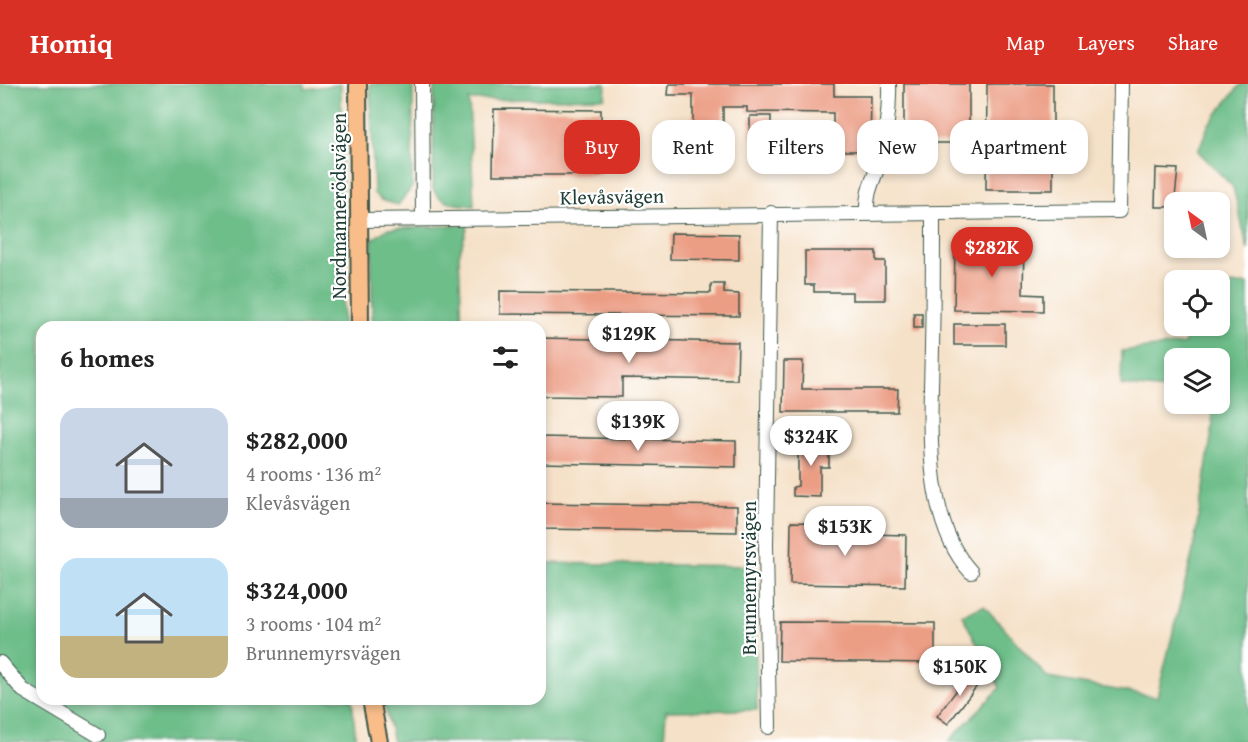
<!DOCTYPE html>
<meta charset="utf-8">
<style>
:root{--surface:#fff;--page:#f6f6f6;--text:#222;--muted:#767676;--accent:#d93025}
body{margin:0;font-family:"Gentium Book Plus",serif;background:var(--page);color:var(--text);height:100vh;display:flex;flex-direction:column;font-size:22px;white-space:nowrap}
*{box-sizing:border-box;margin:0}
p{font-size:20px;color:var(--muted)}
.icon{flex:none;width:33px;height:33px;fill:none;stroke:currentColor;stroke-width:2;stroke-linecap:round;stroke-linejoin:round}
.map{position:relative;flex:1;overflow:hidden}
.drawer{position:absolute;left:36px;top:237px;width:510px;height:384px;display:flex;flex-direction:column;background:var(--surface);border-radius:18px;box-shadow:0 3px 9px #0003}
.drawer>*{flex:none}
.guide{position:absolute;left:564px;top:36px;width:570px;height:54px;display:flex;gap:12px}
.needle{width:39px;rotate:327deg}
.fabs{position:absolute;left:1164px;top:108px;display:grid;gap:12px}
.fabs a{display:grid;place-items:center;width:66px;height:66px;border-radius:12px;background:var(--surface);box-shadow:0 3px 9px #0003;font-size:30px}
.price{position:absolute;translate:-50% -51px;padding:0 14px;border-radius:21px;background:#fff;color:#222;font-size:20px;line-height:39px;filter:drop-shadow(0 2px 3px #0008)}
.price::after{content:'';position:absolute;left:50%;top:36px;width:18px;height:14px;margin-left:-9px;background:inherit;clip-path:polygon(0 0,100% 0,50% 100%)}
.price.on{background:var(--accent);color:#fff}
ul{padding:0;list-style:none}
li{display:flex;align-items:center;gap:18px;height:150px;padding:0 24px}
li span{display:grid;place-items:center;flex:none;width:168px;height:120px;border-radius:18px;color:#555}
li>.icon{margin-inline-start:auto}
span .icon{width:72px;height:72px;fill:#fffc;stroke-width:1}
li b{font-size:26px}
h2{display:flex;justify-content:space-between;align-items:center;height:72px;padding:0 24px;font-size:26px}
.tag{padding:0 21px;border-radius:18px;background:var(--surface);box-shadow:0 3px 9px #0003;font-size:21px;line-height:54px}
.tag.on{background:var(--accent);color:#fff}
header{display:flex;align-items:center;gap:36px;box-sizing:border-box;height:84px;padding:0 30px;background:var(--accent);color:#fff}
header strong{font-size:28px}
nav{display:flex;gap:33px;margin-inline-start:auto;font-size:21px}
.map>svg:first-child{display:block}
</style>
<header>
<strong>Homiq</strong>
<nav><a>Map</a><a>Layers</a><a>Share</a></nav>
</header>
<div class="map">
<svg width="1248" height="658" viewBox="0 0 1248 658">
<rect width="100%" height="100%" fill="#fff"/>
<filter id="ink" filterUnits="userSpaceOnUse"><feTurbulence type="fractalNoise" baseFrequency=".0167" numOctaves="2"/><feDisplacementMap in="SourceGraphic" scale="12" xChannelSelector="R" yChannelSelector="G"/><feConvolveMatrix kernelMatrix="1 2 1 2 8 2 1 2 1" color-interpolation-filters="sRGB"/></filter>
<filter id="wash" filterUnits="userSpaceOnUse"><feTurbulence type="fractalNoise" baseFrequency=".008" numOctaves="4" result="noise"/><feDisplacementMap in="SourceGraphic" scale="24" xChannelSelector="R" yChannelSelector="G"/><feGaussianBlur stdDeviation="1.35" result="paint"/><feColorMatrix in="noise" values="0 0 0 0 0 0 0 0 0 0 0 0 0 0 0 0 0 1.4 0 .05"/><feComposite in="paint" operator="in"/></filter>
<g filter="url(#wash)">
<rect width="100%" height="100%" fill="#f5e1c8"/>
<g fill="#6ebe8a" stroke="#467e5f" stroke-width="1.5">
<path d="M0,0H305V5L341,0L343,243H42V615H352L356,658H0Z"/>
<path d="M370,0H413L412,103L398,121L381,116L374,109Z"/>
<path d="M434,0H606L605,14L469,16L474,122C457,120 441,121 433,105Z"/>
<path d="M1241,0H1248V166L1233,103L1198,67L1209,40Z"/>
<path d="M468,141L459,171L462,243H372V156L387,145Z"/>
<path d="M1248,200V658H948L1000,604L962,531L984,522L1048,594L1157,613L1193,467L1213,341L1210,320H1220V274H1174V307L1121,301L1122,267L1184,260L1192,242H1220V201Z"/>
<path d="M540,479L755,482L757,626L666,627L664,658H393L383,615H540Z"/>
</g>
<g id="blocks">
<g fill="#ec9e85">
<path d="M669,0H834V12H871L870,67H833V29L747,28V23H723V39H693V11H668Z"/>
<rect x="904" y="0" width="65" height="59"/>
<path d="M987,0H1053V106H986Z"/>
<path d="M494,25L601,26V91H493Z"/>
<rect x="750" y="32" width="21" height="22"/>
<path d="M1156,84L1178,85L1174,123H1155Z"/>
<path d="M671,149L739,150V176L670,175Z"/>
<path d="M955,158L1024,159L1023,210L1043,211V227L954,226Z"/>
<path d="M805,167H876V177H885V216H852V208H814V201H805Z"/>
<path d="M711,200H724V209L739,210V232L500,230V207L711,209Z"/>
<rect x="914" y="229" width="8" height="15"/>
<rect x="954" y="240" width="51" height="21"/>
<path d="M540,254L738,258L737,296L622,294V313L540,312Z"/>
<path d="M784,277H803L802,305H898L897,328H783Z"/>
<path d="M540,353L736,357V383L540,379Z"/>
<path d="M798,357H829V383H820V413L793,412V403L798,402Z"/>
<path d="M540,419L737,422V448L540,445Z"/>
<path d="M791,438L829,439V449L906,451L905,502L790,500Z"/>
<path d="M780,538L935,539V579L779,577Z"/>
<path d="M972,586L983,594L948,640L937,632Z"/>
</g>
</g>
</g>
<g filter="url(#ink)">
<use href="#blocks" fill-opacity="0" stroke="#3f564a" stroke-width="1.5"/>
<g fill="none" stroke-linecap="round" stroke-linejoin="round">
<g stroke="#3f564a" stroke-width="16">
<g id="minor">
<path d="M422,0L423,134"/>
<path d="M867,128C866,107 873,98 879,79C886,52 890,28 889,0"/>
<path d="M933,131C933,175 933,219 932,263C931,331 921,435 971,488"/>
<path d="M359,136L1119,127L1121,0"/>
<path d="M0,579L23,606L98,651"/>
<path d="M769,643L766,461L771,129"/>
</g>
</g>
<g stroke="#3f564a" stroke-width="20">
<g id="major">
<path d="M358,0L360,243"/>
<path d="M371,615L379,658"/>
</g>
</g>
<use href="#minor" stroke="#fff" stroke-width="14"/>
<use href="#major" stroke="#f8bd89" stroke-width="16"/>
</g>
</g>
<g text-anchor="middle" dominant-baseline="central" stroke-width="4.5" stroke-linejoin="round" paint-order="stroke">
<g font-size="20" fill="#1f3d34" stroke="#fff">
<text transform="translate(612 112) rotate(-1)">Klevåsvägen</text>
<text transform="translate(338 122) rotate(-90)">Nordmannerödsvägen</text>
<text transform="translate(748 494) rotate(-90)">Brunnemyrsvägen</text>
</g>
</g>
</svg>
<div class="fabs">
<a><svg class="needle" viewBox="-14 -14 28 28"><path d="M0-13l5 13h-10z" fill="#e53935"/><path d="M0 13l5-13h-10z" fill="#767676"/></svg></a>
<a><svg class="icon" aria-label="locate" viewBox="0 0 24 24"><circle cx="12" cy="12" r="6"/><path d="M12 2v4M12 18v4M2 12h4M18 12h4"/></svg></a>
<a><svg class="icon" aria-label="layers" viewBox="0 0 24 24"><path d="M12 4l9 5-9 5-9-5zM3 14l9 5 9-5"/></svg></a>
</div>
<b class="price on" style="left:992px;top:194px">$282K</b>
<b class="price" style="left:629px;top:280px">$129K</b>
<b class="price" style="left:638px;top:368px">$139K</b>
<b class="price" style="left:811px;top:383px">$324K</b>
<b class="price" style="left:845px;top:473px">$153K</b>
<b class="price" style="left:960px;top:613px">$150K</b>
<div class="guide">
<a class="tag on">Buy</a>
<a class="tag">Rent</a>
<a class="tag">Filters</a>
<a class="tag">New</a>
<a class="tag">Apartment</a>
</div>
<section class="drawer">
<h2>6 homes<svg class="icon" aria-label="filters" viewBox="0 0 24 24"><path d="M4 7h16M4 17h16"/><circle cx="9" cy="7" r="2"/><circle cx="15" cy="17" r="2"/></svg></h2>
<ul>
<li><span style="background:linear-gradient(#c9d6e8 75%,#9aa5b1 0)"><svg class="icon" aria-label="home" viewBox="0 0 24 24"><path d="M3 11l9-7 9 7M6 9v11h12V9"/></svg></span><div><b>$282,000</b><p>4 rooms · 136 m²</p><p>Klevåsvägen</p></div></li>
<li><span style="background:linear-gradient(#bfe0f5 65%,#c2b280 0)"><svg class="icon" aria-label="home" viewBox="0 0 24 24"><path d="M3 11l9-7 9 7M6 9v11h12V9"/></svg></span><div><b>$324,000</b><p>3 rooms · 104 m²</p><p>Brunnemyrsvägen</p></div></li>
</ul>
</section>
</div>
